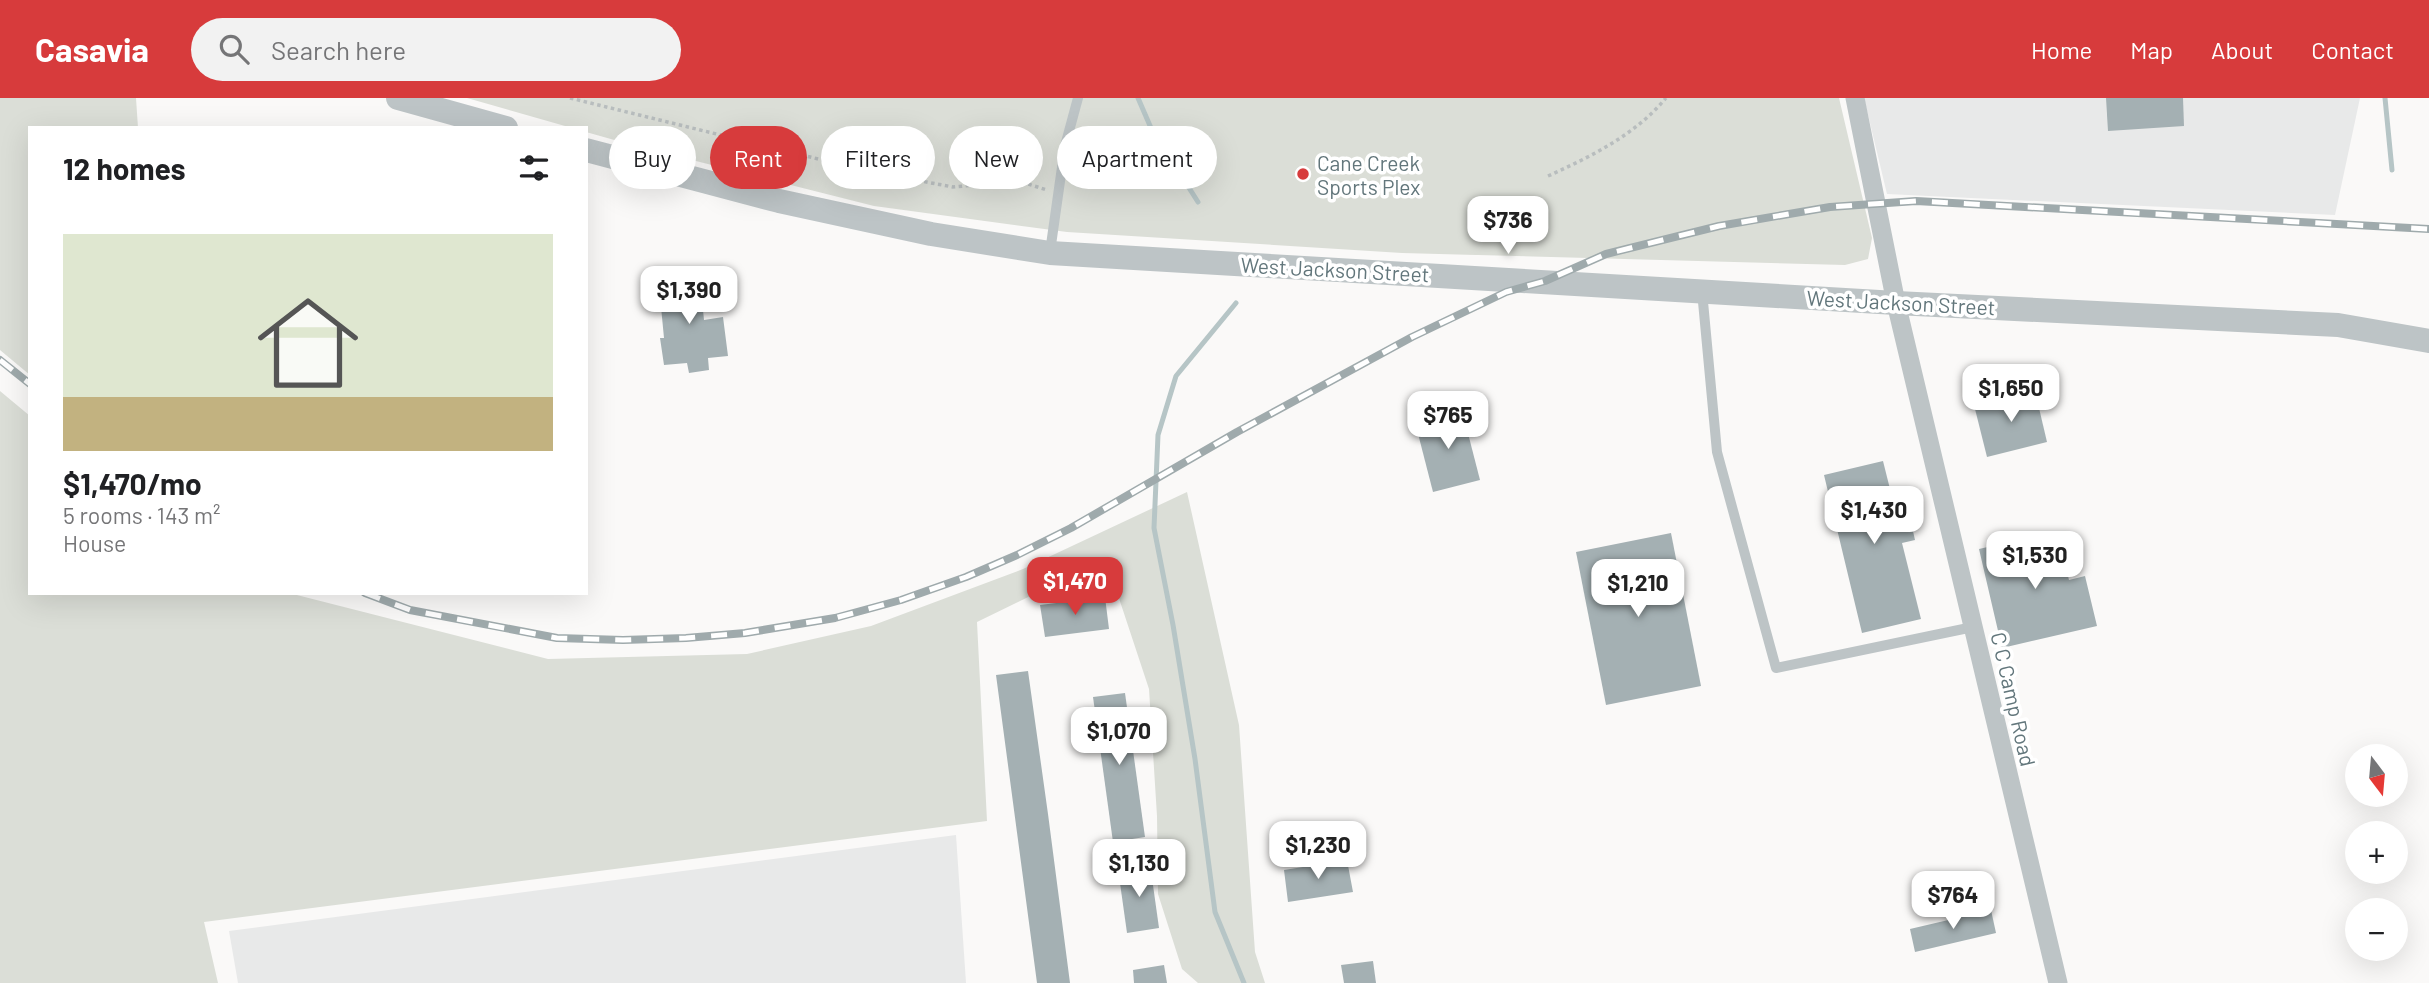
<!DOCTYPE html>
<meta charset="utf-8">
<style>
:root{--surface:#fff;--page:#f2f2f2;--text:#202124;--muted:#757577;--line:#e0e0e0;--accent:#d73b3c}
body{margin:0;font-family:Barlow,sans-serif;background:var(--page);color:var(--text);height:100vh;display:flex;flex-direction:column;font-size:26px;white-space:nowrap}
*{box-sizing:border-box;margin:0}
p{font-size:23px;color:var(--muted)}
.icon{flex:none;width:38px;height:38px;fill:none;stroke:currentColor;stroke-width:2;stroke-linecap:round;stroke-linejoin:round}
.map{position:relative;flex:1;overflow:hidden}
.panel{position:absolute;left:28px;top:28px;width:560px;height:469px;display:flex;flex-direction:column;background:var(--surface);border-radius:0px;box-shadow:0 7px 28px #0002}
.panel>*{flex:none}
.banner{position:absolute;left:609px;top:28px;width:665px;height:63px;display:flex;gap:14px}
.needle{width:46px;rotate:164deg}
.buttons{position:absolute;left:2345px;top:646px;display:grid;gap:14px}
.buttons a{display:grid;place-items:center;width:63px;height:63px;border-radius:50%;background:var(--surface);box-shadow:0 7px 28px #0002;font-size:35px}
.price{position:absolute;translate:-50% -60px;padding:0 16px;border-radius:14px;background:#fff;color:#222;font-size:23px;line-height:46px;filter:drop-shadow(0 2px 4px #0008)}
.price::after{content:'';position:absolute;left:50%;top:42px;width:21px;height:16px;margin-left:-10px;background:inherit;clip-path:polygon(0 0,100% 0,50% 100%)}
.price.active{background:var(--accent);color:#fff}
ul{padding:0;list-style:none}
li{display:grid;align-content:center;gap:14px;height:371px;padding:0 35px}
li+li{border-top:2px solid var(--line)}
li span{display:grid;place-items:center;height:217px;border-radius:0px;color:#555}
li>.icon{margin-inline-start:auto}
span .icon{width:126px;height:126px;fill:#fffc;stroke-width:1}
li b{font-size:30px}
h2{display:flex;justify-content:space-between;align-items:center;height:84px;padding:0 35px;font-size:30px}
.chip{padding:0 24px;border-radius:32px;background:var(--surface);box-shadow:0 7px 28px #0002;font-size:24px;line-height:63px}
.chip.active{background:var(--accent);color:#fff}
header{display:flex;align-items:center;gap:42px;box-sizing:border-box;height:98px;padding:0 35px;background:var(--accent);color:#fff}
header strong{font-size:33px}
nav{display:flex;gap:38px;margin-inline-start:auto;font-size:24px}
.search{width:490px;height:63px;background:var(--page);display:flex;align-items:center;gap:18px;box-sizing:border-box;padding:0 24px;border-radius:38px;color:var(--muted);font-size:26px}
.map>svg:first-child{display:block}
</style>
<header>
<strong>Casavia</strong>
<div class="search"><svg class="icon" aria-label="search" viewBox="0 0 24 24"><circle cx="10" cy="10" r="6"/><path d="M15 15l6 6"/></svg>Search here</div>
<nav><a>Home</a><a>Map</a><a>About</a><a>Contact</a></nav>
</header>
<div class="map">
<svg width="2429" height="885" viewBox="0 0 2429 885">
<rect width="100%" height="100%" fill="#faf9f8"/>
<g fill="#e8e9e9">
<path d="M1864,0H2360L2335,117L1887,96Z"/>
<path d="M956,737L966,885H238L229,833Z"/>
</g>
<g fill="#dbded7">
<path d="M0,0H136L138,30H30V277L0,252Z"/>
<path d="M467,0H1839L1872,140L1868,161L1845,167L1402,155L1067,134L874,108L625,45L586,34V30H572Z"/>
<path d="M0,293L30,318V495H289L548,561L747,556L871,528L1023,471L1187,394L1239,627L1255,854L1265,885H1198L1182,871L1158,796L1157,718L1149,591L1106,461L977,524L987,723L204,824L218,885H0Z"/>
</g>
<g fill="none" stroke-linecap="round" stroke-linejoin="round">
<g stroke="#b6c5c6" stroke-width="5">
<path d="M1138,0L1151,30L1198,104"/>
<path d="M2385,0L2392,72"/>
<path d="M1236,205L1176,278L1158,337L1154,430L1173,527L1195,661L1215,814L1244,885"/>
</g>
</g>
<g fill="#a4b0b3">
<path d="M2106,0H2183L2184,28L2108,33Z"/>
<path d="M699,173L704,222L723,219L728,258L708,260L709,272L689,275L687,265L664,267L660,240H664L659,188L678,186L677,176Z"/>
<path d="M2035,293L2047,344L1987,359L1974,307Z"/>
<path d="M1462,312L1480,382L1433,394L1415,324Z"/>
<path d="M1883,363L1896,415L1908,411L1915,442L1902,445L1921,521L1862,535L1824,377Z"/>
<path d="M2057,433L2069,482L2085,478L2097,528L2002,550L1979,451Z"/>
<path d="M1671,435L1701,588L1606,607L1576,454Z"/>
<path d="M1105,499L1109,531L1045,539L1040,507Z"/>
<path d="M1028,573L1048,716L1070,885H1037L1018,742L996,577Z"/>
<path d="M1125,595L1145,739L1113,744L1093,599Z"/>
<path d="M1347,762L1353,794L1288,804L1284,772Z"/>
<path d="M1150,766L1159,830L1127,835L1118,771Z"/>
<path d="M1991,812L1996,835L1915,854L1910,831Z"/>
<path d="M1373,863L1376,885H1344L1341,867Z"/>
<path d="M1164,867L1167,885H1134L1133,872Z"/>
</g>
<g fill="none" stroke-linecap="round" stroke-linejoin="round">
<g stroke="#b8bdbe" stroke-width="3.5" stroke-dasharray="3.5 3.5" stroke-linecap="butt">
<path d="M570,0L867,73L953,89L1006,84L1028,86L1047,92"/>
<path d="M1548,78C1592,58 1635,37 1666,0"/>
</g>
<g stroke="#bdc4c6" stroke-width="10">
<path d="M1050,154L1065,48L1078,0"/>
<path d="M1702,193L1717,354L1776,570L1973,529"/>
</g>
<path stroke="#bdc4c6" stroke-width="19" d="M1855,0L1896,205L2058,885"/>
<g stroke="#bdc4c6" stroke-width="24">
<path d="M398,0L506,30"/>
<path d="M586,52L779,103L931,136L1050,155L1896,205L2338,227L2429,243"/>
</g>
<g stroke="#9faaac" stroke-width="8">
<g id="rail">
<path d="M0,262L30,286"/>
<path d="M365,495L410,512L557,540L623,542L686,540L745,535L835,520L901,502L966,479L1017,457L1071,430L1237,334L1412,239L1506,194L1545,183L1606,156L1719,128L1830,109L1916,103L2429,131"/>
</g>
</g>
<use href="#rail" stroke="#fff" stroke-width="5" stroke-dasharray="16" stroke-linecap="butt"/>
</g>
<circle fill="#d73b3c" stroke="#fff" stroke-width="2.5" cx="1303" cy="76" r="7"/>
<g text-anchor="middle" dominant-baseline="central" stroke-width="7" stroke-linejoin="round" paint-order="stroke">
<g font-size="21" fill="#62767b" stroke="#fff" text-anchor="start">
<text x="1317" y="64">Cane Creek<tspan x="1317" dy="24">Sports Plex</tspan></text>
</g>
<g font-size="21" fill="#62767b" stroke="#fff">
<text transform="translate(1335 171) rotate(3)">West Jackson Street</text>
<text transform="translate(1901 204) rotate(3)">West Jackson Street</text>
<text transform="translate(2014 601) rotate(77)">C C Camp Road</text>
</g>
</g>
</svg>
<div class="buttons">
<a><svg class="needle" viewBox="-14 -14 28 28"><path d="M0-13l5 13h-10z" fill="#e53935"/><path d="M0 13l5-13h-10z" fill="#757577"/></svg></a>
<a>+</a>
<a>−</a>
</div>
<b class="price" style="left:1508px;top:158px">$736</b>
<b class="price" style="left:689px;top:228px">$1,390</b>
<b class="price" style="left:2011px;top:326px">$1,650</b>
<b class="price" style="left:1448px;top:353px">$765</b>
<b class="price" style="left:1874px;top:448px">$1,430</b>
<b class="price" style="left:2035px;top:493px">$1,530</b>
<b class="price active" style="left:1075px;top:519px">$1,470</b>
<b class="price" style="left:1638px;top:521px">$1,210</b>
<b class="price" style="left:1119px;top:669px">$1,070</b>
<b class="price" style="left:1318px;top:783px">$1,230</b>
<b class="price" style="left:1139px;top:801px">$1,130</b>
<b class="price" style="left:1953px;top:833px">$764</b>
<div class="banner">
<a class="chip">Buy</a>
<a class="chip active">Rent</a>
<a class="chip">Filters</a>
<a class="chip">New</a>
<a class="chip">Apartment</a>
</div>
<section class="panel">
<h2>12 homes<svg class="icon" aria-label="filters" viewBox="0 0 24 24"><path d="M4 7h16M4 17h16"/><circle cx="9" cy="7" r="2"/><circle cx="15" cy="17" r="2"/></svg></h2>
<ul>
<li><span style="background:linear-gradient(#dfe7d0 75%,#c2b280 0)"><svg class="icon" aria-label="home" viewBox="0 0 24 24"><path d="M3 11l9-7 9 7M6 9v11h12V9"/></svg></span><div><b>$1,470/mo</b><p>5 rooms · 143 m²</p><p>House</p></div></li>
</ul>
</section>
</div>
